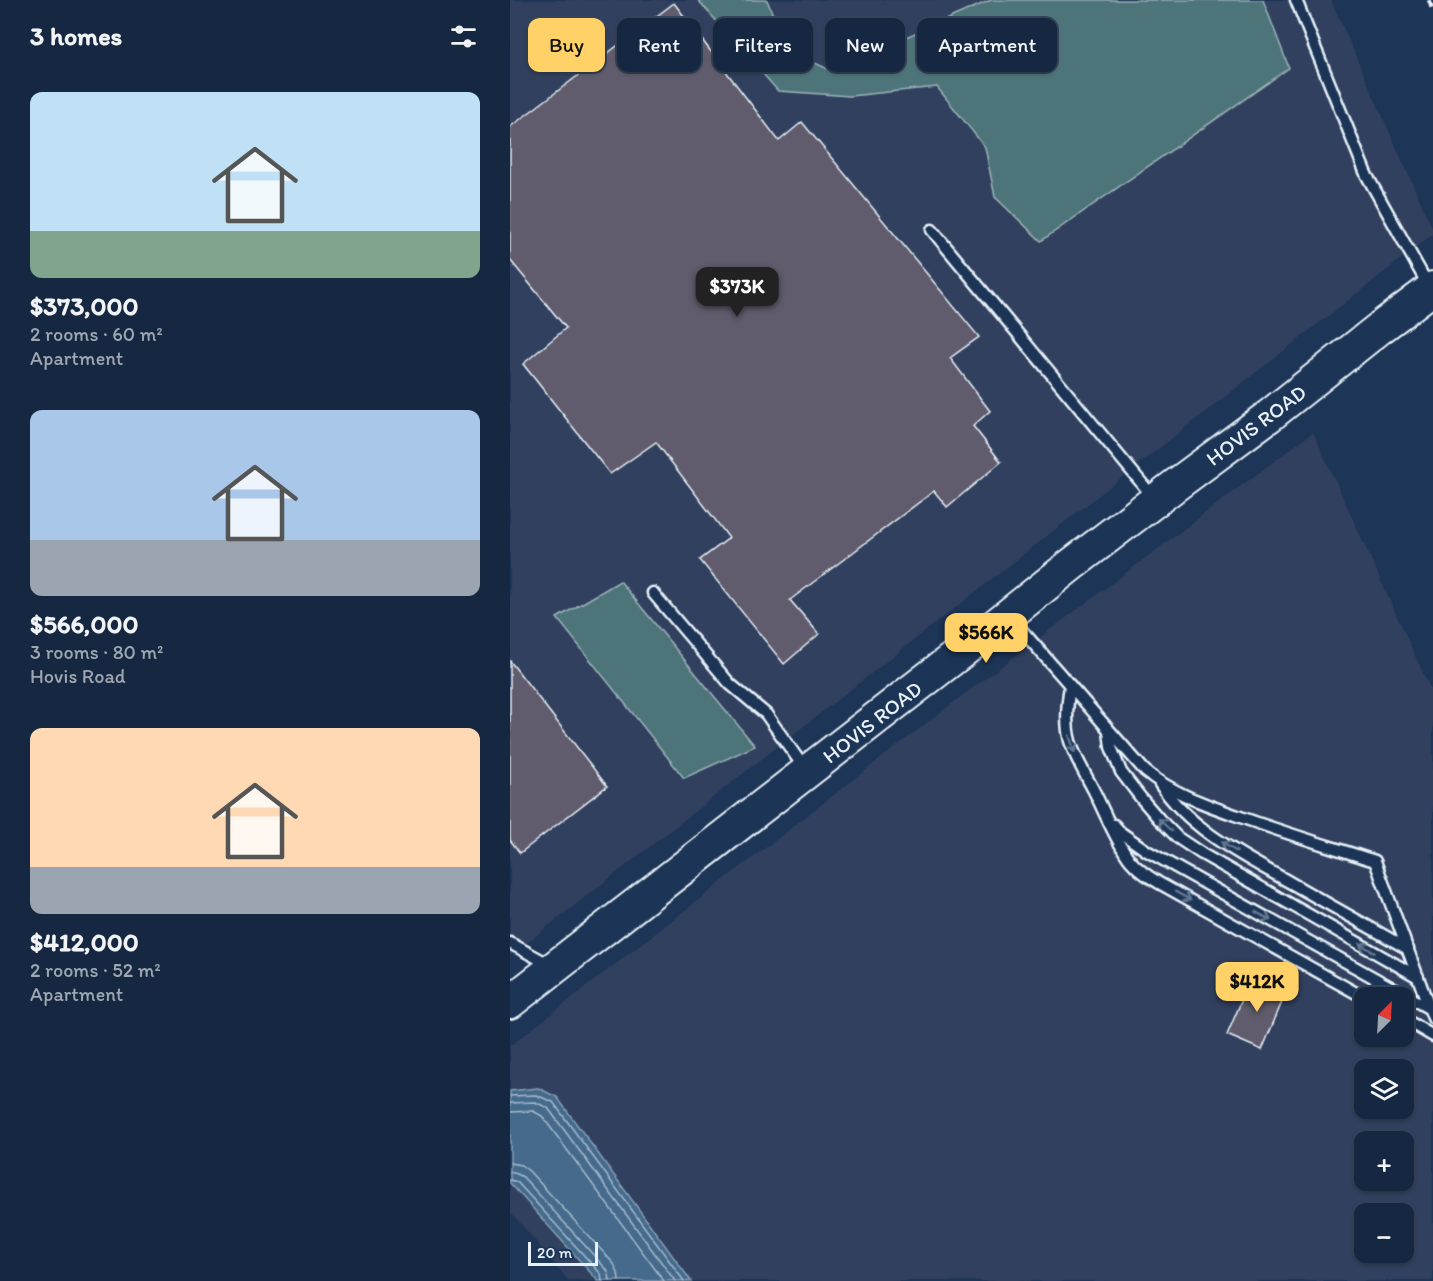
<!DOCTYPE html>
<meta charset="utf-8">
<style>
:root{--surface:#162841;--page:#23344c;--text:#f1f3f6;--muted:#9ea6b1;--line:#35445a;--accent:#ffd166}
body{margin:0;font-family:Itim,sans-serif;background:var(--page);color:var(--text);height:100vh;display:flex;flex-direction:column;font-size:22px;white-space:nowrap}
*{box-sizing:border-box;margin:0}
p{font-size:20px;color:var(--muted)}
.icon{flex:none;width:33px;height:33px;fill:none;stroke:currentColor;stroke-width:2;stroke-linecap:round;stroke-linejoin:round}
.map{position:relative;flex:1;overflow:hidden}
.side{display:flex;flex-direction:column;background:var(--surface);width:510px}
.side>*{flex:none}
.top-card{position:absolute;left:18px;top:18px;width:570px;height:54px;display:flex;gap:12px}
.needle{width:39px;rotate:24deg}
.tools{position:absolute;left:844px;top:987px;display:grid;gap:12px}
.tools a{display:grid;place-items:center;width:60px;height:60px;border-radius:12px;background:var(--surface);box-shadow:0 2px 4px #0004,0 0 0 2px var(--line);font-size:30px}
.scale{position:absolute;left:18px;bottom:15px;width:70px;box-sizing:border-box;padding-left:6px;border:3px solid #e8f1f8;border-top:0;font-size:16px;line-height:21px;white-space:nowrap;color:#e8f1f8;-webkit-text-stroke:4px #1d3557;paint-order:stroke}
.price{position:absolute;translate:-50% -51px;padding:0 14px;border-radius:12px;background:var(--accent);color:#111;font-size:20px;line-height:39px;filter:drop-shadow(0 2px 3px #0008)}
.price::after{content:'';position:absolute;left:50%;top:36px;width:18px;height:14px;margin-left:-9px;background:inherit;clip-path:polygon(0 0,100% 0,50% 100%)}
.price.current{background:#222;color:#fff}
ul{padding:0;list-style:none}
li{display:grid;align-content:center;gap:12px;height:318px;padding:0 30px}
li span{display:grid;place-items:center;height:186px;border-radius:12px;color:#555}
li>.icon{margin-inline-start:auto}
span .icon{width:108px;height:108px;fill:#fffc;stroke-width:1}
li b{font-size:26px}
h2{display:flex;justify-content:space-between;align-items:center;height:72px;padding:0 30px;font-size:26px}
.tag{padding:0 21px;border-radius:12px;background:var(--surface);box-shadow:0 2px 4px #0004,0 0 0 2px var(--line);font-size:21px;line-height:54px}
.tag.current{background:var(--accent);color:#111}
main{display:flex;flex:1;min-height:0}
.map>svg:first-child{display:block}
</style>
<main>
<section class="side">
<h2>3 homes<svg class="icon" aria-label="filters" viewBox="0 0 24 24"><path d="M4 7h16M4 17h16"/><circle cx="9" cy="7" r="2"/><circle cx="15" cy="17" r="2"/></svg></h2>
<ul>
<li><span style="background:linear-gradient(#bfe0f5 75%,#7fa58c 0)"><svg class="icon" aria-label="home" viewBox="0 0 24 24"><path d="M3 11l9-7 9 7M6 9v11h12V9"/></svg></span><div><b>$373,000</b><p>2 rooms · 60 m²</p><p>Apartment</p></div></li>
<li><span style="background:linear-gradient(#a9c7e8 70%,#9aa5b1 0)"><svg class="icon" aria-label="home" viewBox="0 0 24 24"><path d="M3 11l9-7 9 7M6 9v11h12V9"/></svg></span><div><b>$566,000</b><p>3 rooms · 80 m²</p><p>Hovis Road</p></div></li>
<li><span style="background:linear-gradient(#ffd9b3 75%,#9aa5b1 0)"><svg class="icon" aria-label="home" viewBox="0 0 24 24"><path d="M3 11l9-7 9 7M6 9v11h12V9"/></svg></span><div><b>$412,000</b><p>2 rooms · 52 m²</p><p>Apartment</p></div></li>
</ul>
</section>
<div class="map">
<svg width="923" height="1281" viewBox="0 0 923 1281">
<rect width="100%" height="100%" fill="#1d3557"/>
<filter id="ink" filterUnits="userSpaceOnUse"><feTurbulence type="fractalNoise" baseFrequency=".0167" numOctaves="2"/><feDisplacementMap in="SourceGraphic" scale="12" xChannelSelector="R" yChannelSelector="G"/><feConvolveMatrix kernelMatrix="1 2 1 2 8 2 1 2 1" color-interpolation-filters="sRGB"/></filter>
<g filter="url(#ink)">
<g fill="#31415e" fill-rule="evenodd">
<path d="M0,0H821L923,230V234L0,956Z"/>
<path d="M803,432L923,695V1281H59L0,1211V1046L423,718ZM855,998H894V1036H855ZM855,1070H894V1108H855ZM855,1142H894V1180H855ZM855,1214H894V1252H855Z"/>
</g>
<g fill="#4e7579" stroke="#9bb3b8" stroke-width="1.5">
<path d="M188,0H257L277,50L320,70L481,0H753L779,68L531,241L485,197L475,147L427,87L340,96L268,91Z"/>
<path d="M110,581L245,746L174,778L47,618Z"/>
</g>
<path fill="#446a8c" stroke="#86a0b7" stroke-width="1.5" d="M28,1088L47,1097L181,1281H88L0,1183V1091Z"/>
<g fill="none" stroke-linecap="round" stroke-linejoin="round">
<g stroke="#a6bbcd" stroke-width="1.5">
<path d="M0,1096L26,1095L43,1102L174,1281"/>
<path d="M0,1103L25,1102L38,1108L165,1281"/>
<path d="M0,1112L23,1111L32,1116L154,1281"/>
<path d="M0,1163L11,1165L19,1171L104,1264L108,1273L109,1281"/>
<path d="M0,1172L7,1174L13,1177L97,1270L99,1275L100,1281"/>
<path d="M0,1180L7,1182L91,1274L92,1281"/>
</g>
</g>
<g fill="#605c6d" stroke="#e8f1f8" stroke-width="1.5">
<path d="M164,3L269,141L292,122L469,337L440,358L480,411L463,426L491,462L437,507L424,491L280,600L309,634L274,664L190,560L219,538L146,442L100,474L13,364L56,328L0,260V127Z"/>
<path d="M0,661L97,786L10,853L0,840Z"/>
<path d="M742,976L777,990L752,1050L717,1035Z"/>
</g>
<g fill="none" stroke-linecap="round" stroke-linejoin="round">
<g stroke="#e8f1f8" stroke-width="15">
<g id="lane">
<path d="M786,0L856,174L919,287"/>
<path d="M422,230L644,498"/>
<path d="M143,593L220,684L256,714L295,769"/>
<path d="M501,618L635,771C662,793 694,804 725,815C771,832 819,846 865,861L923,1018"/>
<path d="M560,686C557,704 555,723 560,741C565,758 576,775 584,791C594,811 607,843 620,860C628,870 638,876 649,883L855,998"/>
<path d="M599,731L601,747L611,772L631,798L649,819L668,838L692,854L908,977"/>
<path d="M650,784C681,831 734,856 781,883C820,905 859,927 898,949"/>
<path d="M604,825L610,832L637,851L920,1009"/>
<path d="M0,943L42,966"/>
<path d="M894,1019L923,1036"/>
</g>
</g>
<g stroke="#e8f1f8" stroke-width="36">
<path id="secondary" d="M0,1002L472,636L561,565L663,487L759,416L871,327L923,288"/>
</g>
<use href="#lane" stroke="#1d3557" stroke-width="10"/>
<use href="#secondary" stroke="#1d3557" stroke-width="32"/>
<path stroke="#e8f1f8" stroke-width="4.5" stroke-dasharray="9 4.5" stroke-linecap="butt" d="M919,0L923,11"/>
</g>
<defs><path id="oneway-shaft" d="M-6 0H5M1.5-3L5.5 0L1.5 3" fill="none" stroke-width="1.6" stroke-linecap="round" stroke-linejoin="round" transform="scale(1.5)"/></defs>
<g stroke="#64778f">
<use href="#oneway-shaft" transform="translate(562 744) rotate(73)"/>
<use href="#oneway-shaft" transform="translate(655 825) rotate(-136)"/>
<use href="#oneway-shaft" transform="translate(719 847) rotate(-148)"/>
<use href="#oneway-shaft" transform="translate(673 896) rotate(29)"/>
<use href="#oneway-shaft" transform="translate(753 916) rotate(29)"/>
<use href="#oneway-shaft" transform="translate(857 948) rotate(-150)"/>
</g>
</g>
<g text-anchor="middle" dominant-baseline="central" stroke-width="4.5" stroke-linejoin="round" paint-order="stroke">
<g font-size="21" fill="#e8f1f8" stroke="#1d3557">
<text transform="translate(746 425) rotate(-37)">HOVIS ROAD</text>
<text transform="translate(362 722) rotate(-38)">HOVIS ROAD</text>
</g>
</g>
</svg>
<div class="tools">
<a><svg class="needle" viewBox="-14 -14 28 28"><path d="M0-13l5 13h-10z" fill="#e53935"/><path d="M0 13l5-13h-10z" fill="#9ea6b1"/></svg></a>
<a><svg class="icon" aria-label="layers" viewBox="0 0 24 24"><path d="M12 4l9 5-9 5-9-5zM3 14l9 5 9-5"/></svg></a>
<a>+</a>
<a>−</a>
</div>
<div class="scale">20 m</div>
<b class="price current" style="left:227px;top:318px">$373K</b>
<b class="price" style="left:476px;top:664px">$566K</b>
<b class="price" style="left:747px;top:1013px">$412K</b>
<div class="top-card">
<a class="tag current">Buy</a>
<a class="tag">Rent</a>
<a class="tag">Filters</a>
<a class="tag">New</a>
<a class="tag">Apartment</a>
</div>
</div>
</main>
